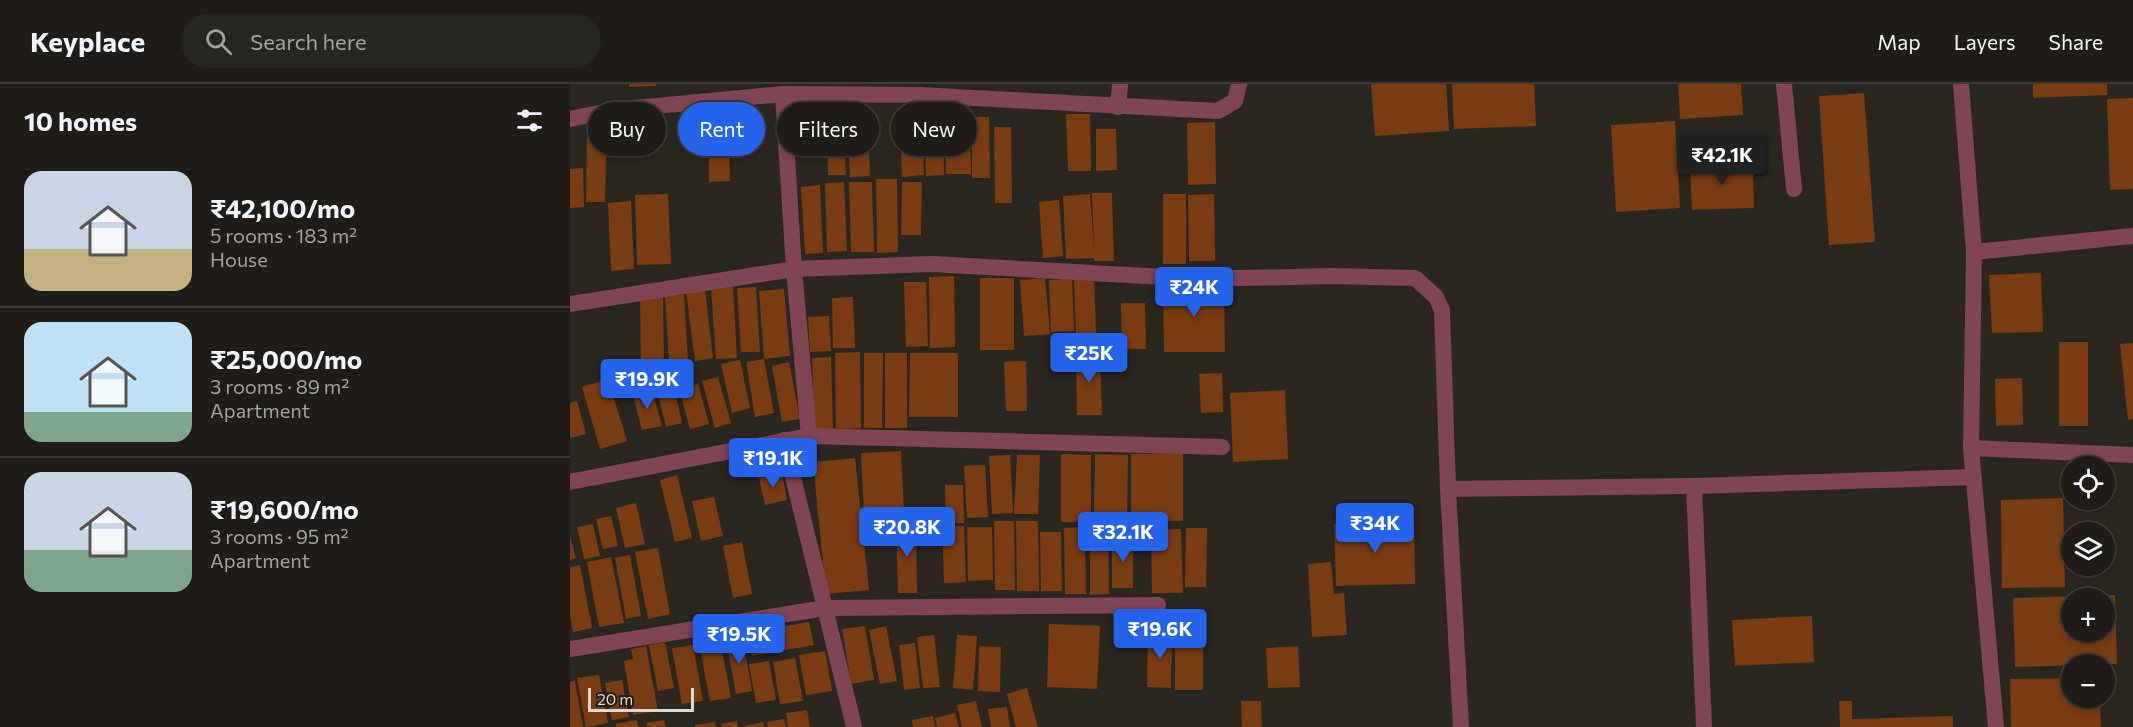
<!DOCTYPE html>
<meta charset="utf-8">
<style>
:root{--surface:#201d18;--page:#282621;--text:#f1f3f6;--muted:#a2a2a2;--line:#3d3b37;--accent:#2563eb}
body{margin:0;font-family:Commissioner,sans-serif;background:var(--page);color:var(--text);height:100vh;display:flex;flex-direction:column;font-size:22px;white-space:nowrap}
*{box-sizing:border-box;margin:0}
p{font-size:20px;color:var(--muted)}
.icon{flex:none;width:33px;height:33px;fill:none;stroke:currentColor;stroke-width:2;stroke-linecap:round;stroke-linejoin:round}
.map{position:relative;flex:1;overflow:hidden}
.panel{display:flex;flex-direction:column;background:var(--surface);width:570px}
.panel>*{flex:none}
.guide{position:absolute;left:18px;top:18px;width:570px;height:54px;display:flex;gap:12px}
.tools{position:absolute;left:1491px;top:372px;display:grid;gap:12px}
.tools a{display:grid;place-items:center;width:54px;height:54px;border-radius:50%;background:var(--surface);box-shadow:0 3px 9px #0003,0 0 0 2px var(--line);font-size:30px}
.scale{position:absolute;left:18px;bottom:15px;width:106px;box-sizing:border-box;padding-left:6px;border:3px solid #d9d8d3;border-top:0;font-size:16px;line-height:21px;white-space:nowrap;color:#d9d8d3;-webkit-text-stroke:4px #201e17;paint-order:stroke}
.price{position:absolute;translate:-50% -51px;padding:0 14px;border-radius:6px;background:var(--accent);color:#fff;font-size:20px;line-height:39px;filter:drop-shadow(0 2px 3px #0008)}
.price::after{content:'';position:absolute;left:50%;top:36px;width:18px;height:14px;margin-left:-9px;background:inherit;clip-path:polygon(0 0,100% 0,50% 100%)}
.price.selected{background:#222;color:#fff}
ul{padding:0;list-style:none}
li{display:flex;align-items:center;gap:18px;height:150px;padding:0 24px}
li+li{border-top:2px solid var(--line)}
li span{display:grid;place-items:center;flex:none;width:168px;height:120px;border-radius:18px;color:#555}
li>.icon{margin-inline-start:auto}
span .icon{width:72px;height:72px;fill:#fffc;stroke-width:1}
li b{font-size:26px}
h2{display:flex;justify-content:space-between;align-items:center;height:72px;padding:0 24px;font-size:26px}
.pill{padding:0 21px;border-radius:27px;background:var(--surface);box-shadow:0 3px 9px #0003,0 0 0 2px var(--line);font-size:21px;line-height:54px}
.pill.selected{background:var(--accent);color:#fff}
header{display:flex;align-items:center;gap:36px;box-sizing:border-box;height:84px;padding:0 30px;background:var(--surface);border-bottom:2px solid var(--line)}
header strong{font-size:28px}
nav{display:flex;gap:33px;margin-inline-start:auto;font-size:21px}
.search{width:420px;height:54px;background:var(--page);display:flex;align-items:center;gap:15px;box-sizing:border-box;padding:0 21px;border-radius:33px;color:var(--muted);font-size:22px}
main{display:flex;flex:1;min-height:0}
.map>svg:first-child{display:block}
</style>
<header>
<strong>Keyplace</strong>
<div class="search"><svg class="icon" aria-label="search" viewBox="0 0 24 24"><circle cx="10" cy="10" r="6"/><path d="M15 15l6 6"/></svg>Search here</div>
<nav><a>Map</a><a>Layers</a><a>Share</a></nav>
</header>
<main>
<section class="panel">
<h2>10 homes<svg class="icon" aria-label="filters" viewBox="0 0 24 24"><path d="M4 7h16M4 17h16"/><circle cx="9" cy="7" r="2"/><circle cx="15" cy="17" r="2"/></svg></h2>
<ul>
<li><span style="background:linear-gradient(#c9d6e8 65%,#c2b280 0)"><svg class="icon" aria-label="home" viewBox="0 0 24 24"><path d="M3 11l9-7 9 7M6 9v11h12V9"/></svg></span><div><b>₹42,100/mo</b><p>5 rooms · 183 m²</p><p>House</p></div></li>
<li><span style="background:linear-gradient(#bfe0f5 75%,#7fa58c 0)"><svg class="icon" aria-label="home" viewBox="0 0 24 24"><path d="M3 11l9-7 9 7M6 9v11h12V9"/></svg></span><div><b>₹25,000/mo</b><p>3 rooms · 89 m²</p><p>Apartment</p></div></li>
<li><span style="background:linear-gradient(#c9d6e8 65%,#7fa58c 0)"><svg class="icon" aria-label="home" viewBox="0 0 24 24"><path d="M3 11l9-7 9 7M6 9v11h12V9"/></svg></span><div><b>₹19,600/mo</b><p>3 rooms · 95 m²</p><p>Apartment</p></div></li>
</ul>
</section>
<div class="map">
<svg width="1563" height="643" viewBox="0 0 1563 643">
<rect width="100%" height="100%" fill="#2a2720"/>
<g fill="#7a3b11" fill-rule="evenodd">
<path d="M59,0H86V2L59,3Z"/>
<path d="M801,0H876L879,47L805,52Z"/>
<path d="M882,0H964L966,42L884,45Z"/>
<path d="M1108,0H1171L1173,31L1110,35Z"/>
<path d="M1463,0H1537V11L1463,14Z"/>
<path d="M1294,9L1305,158L1259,161L1249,12Z"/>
<path d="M1563,14V105L1540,106L1537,15Z"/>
<path d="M399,22L401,90H376L375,23Z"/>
<path d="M256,23H273L276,91H258Z"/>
<path d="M354,23H373L374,91L356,92Z"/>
<path d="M330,30H352L354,91L332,93Z"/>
<path d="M496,30H520L521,87H498Z"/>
<path d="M298,31L300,92L280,93L277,32Z"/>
<path d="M402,33H419L420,94H402Z"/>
<path d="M1105,37L1110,124L1046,128L1041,41Z"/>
<path d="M645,38L646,100L618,101L617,39Z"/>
<path d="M17,39H37L35,118H16Z"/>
<path d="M424,43H441L442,119H425Z"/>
<path d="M526,45H546L547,86L526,87Z"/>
<path d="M159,57L160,97L139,98V58Z"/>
<path d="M1183,78L1184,124L1122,126L1120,80Z"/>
<path d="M13,84L14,123L0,124V85Z"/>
<path d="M306,95H327L328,168L307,169Z"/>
<path d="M274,98L277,167L257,168L255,99Z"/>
<path d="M279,98H302L304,168H281Z"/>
<path d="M332,98H352L351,151H331Z"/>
<path d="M250,101L253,169L235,170L231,103Z"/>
<path d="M522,109H542L544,177H524V174L496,175L493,112L520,110L524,166Z"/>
<path d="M98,110L101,180L67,181L65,111Z"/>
<rect x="593" y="110" width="23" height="70"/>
<path d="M644,110L645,177H619L618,111Z"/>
<path d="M489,116L493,172L473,174L469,118Z"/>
<path d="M61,117L64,185L41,187L38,119Z"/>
<path d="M1471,189L1473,248L1422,249L1419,191Z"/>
<path d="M384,192L385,263L360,264L359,193Z"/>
<rect x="410" y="194" width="34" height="72"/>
<path d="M475,194L480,250L454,252L450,196Z"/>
<path d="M502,195L504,247L481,248L479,196Z"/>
<path d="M524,195L526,250L506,251L504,196Z"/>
<path d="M334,198H356L358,262L336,263Z"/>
<path d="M654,200L655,268H594L593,201Z"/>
<path d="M163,203L167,274L146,275L141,204Z"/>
<path d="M186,203L190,268H171L167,204Z"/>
<path d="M135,205L143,274L125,277L116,207Z"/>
<path d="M214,205L220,272L194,275L189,207Z"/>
<path d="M114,211L118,277L99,278L95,212Z"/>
<path d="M283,213L285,264H263L262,214Z"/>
<path d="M70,214H93L94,284L71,285Z"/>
<path d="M551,219H575L576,265H552Z"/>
<path d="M259,232L261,267L240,268L238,233Z"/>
<rect x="1489" y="258" width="29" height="84"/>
<path d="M1563,259V335L1558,336L1550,260Z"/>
<path d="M290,268L291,344L266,345L265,269Z"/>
<path d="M506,268H530L532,331H507Z"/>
<path d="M294,269H313L312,344H294Z"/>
<rect x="315" y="269" width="22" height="75"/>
<path d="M340,269H388V333H339Z"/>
<path d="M261,273L263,345H244L242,274Z"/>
<path d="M194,275L204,329L185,333L176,278Z"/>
<path d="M170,276L180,324L162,329L151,280Z"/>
<path d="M456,277L457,327H436L434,278Z"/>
<path d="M219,278L230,335L212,338L202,282Z"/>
<path d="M652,289L653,328L631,329L629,290Z"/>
<path d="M148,293L161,339L145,344L132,297Z"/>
<path d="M102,294L112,339L96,343L85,298Z"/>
<path d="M1452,294L1453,341L1426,342L1425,295Z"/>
<path d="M38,295L57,357L30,365L12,303Z"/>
<path d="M128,300L139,340L120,345L109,305Z"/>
<path d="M82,306L92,342L72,346L63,311Z"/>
<path d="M715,306L718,375L663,378L660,309Z"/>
<path d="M7,317L16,350L0,354V319Z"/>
<path d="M331,367L334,430L294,432L291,369Z"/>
<path d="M613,369V437H561V370Z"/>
<path d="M491,370L521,371V438H491Z"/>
<path d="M525,370L558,371L557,435H524Z"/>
<path d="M440,371L443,429L422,430L419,372Z"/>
<path d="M447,371H470L468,430H444Z"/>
<path d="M285,374L299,506L256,510L243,378Z"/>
<path d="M415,381L418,433L397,434L394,382Z"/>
<path d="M212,390L217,416L195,421L189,394Z"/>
<path d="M107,391L122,454L105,458L90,396Z"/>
<path d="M375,401H393L394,439H376Z"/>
<path d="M144,413L153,452L131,457L122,417Z"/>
<path d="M1493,414L1495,503L1432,504L1431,416Z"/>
<path d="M66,419L75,460L55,464L46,424Z"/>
<path d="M41,432L48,462L33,465L26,435Z"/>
<path d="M424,437H444L445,506H425Z"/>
<path d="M446,437H468L469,507H447Z"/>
<path d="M844,438L845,500L766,502L764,440Z"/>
<path d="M326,439H346L347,509H328Z"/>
<path d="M23,440L30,472L14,475L7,443Z"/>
<path d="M394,442L396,498L374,499L372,443Z"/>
<path d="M397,443H422L423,496L398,497Z"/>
<path d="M515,443L516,510H495L494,444Z"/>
<path d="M520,444H538L539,510L520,511Z"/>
<path d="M616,444H637L636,503H615Z"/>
<path d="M611,445L613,509H582L581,446Z"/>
<path d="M470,448H491L492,507H471Z"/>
<path d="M0,452L6,474L0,476Z"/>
<path d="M563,453V504H542V454Z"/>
<path d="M172,458L182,510L163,514L153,462Z"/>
<path d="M88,464L100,530L78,535L65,468Z"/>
<path d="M60,471L71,532L56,535L45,474Z"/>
<path d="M41,473L54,539L29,543L17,478Z"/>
<path d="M761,478L764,510L774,509L777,551L742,553L738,480Z"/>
<path d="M10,481L22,544L3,548L0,531V483Z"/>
<path d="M1545,511L1547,580L1445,583L1443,514ZM1502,514H1534V548H1502Z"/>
<path d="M1242,532L1244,578L1165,582L1162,536Z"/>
<path d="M239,538L244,561L182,572L177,549Z"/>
<path d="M479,540L530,542L527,605L477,603Z"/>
<path d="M295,542L304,596L281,600L272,545Z"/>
<path d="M316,542L327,597L310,600L299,546Z"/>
<path d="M578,547L602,548L601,604L577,603Z"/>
<rect x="605" y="550" width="28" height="56"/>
<path d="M364,551L370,603L353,604L347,553Z"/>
<path d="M387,551L407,552L403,606L383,604Z"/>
<path d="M172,552L182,607L166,610L156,555Z"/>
<path d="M150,556L161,614L140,617L129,559Z"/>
<path d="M95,558L104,604L88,607L79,561Z"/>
<path d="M345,559L350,604L334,606L329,561Z"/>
<path d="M123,561L133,617L112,620L102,564Z"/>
<path d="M76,562L88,627L63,631L54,577L63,575L61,565Z"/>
<path d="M409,562L431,563L430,608L408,607Z"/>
<path d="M728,562L730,603L698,604L696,564Z"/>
<path d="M255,567L262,607L236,611L229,571Z"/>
<path d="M225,574L233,617L210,620L203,578Z"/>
<path d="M199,577L206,616L186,619L179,580Z"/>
<path d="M29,591L38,639L16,643L7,594Z"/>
<path d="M1502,594V614H1530L1531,643H1441L1440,595Z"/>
<path d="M52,596L59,633L42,636L35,599Z"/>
<path d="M5,597L13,643H0V598Z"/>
<path d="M457,604L468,643H446L437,610Z"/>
<path d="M406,617L412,643H392L387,621Z"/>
<path d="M671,617H691L692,643H672Z"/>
<path d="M1269,617H1282V635L1383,632V643H1270Z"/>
<path d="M437,623L440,643H421L418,625Z"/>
<path d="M237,626L240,643H218L216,629Z"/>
<path d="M385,629L389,643H367L365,634Z"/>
<path d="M363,632L365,643H343L342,636Z"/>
<path d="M214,635L216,643H198L197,638Z"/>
<path d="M67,636L68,643H46V640Z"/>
<path d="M94,636L96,643H77L76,639Z"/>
<path d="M167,637L168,643H152L151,640Z"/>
<path d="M145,638L146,643H125V641Z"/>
<path d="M193,638L194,643H175V642Z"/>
</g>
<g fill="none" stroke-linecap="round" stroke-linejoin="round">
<g stroke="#804455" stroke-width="16">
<path d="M1214,0L1224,105"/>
<path d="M1391,0L1404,168L1401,364L1426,643"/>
<path d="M213,10L224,185L239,352"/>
<path d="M548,23L550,0"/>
<path d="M0,35L44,26L213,10L349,11L648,27L665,17L669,0"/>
<path d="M1404,168L1563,152"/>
<path d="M0,220L224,185L362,180L631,195L760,192L845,194L866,213L872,226L878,405L891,643"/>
<path d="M214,356L284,643"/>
<path d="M1401,364L1563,371"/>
<path d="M0,398L239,352L652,363"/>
<path d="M1124,402L1134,643"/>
<path d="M878,405L1124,402L1404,393"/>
<path d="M0,565L255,524L588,521"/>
</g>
</g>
</svg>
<div class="tools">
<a><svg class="icon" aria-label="locate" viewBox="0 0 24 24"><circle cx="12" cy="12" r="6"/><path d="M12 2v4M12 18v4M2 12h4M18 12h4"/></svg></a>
<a><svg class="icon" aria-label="layers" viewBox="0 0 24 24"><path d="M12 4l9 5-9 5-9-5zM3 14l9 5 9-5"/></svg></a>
<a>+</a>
<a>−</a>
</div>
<div class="scale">20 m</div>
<b class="price selected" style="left:1152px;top:102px">₹42.1K</b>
<b class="price" style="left:624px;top:234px">₹24K</b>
<b class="price" style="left:519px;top:300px">₹25K</b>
<b class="price" style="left:77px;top:326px">₹19.9K</b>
<b class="price" style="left:203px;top:405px">₹19.1K</b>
<b class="price" style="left:805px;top:470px">₹34K</b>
<b class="price" style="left:337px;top:474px">₹20.8K</b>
<b class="price" style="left:553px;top:479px">₹32.1K</b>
<b class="price" style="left:590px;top:576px">₹19.6K</b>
<b class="price" style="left:169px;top:581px">₹19.5K</b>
<div class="guide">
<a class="pill">Buy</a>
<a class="pill selected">Rent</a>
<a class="pill">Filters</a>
<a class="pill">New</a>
</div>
</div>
</main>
